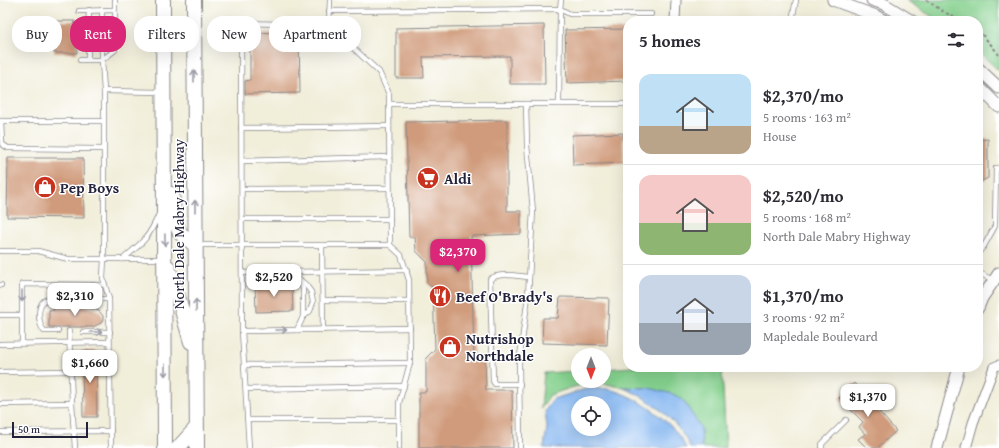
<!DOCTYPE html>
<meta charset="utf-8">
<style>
:root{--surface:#fff;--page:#f7f7f7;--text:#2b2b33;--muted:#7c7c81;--line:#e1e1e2;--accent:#db2777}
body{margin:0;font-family:"Gentium Book Plus",serif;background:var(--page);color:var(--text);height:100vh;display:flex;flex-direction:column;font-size:15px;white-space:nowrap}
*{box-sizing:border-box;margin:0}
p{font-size:13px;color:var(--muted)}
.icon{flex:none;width:22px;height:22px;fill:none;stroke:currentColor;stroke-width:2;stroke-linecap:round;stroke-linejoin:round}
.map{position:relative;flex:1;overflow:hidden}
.side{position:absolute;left:623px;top:16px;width:360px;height:356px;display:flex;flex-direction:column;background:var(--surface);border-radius:16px;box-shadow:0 4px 16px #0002}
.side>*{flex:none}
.top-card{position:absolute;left:12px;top:16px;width:380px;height:36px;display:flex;gap:8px}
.needle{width:26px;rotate:180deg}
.tools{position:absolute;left:571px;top:348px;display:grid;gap:8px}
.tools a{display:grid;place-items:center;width:40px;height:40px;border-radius:50%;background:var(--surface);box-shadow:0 4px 16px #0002;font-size:20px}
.scale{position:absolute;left:12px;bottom:10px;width:76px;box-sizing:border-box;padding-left:4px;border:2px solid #22223b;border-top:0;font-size:11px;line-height:14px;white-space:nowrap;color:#22223b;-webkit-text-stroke:3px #fff;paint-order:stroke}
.price{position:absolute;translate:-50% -34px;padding:0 9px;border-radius:8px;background:#fff;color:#222;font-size:13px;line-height:26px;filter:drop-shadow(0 1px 2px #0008)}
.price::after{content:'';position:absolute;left:50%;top:24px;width:12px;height:9px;margin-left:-6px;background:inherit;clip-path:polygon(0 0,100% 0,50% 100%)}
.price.active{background:var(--accent);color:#fff}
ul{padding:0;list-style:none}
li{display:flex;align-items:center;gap:12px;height:100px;padding:0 16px}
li+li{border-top:1px solid var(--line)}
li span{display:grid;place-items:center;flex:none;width:112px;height:80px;border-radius:12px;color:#555}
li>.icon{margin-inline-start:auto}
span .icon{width:48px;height:48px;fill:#fffc;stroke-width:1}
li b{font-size:17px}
h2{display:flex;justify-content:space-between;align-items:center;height:48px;padding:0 16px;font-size:17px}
.chip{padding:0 14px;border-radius:16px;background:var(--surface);box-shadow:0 4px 16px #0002;font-size:14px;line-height:36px}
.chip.active{background:var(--accent);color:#fff}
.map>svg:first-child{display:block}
</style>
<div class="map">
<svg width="999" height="448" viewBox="0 0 999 448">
<rect width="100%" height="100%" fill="#fff"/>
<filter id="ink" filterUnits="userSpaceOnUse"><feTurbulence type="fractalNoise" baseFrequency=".025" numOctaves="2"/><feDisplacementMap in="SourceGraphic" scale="8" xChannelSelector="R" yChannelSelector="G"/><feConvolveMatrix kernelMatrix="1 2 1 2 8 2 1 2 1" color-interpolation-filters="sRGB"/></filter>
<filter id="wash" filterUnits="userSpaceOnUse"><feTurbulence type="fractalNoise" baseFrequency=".012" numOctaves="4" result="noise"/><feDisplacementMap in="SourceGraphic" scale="16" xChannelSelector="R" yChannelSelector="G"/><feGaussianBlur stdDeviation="0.9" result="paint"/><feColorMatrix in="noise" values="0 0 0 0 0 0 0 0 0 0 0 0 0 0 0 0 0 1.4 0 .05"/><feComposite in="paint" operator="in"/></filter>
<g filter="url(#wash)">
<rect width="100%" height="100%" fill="#f1eeda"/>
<g fill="#84d08d" stroke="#537964">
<path d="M906,0H999V71L978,51V21H939Z"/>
<path d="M631,367H722L726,448H702L701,428L649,388L620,387L606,384H586L570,388L550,395L541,408L544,373L578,371V381H604V369Z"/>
</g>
<g fill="#84b6f0" stroke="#536c96" fill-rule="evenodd">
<path d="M620,387L649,388L673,394L683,400L701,428L702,448H690C680,422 647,395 620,387Z"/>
<path d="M586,389C593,389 601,388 608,389C636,395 675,422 686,448H544L547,427L545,411L553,399ZM578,403H604V429H578Z"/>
</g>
<g id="blocks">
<g fill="#d09b7c">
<path d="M54,21H75L73,29H84L85,32L87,34L91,32L92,30H98L99,32L102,34L105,32L106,30V41L102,37L100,38L98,41H92L90,38L88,37L84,41H77V53H54Z"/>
<path d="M544,25L545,84H510V56L423,57L424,78H396V28Z"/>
<path d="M628,29V81L567,83L565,30Z"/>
<path d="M299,32L300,93L245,94V81L250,80V33Z"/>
<path d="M507,120V211H521V234L471,236L474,358H485L486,390H512L513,448H419V392H426V358L435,349L433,288L427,283V262L416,251L415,237H409L406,122Z"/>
<path d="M623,133L624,163L573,165L572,135Z"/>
<path d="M988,139V178L978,183V140Z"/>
<path d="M8,158H83L84,218L7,217Z"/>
<path d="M255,285H292L293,311L256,312Z"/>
<path d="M560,297L609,298L607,345L542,343L543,318H558Z"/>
<path d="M54,306H86L99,311L103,316V320L101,323L93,327H49V310H54Z"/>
<path d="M82,351H96L97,417H83Z"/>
<path d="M854,383L896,431L877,448H867L858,439L865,434L859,427L863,422L839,398Z"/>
</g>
</g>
</g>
<g filter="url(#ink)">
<use href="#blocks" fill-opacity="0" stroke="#8a888a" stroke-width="1"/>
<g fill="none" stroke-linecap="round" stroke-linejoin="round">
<g stroke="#8a888a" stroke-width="6">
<g id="service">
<path d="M115,0V50L102,60L104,91L162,92"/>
<path d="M102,10V30"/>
<path d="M79,11L115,10"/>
<path d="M329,11L560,9L561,0"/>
<path d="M792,21L796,0"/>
<path d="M88,30L89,10"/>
<path d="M80,60H102V41"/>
<path d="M88,60V41"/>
<path d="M389,104H559"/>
<path d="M628,104H559L560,9L570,14H651"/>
<path d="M978,106L988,96"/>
<path d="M0,121H103"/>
<path d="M1,121L2,144L8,148L103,149"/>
<path d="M241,128L389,126"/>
<path d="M242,161L389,157"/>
<path d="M242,189L389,188"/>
<path d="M242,219H390"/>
<path d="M196,245H390L389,94L379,72L329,25L330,0"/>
<path d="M322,245L323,330"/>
<path d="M390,245L401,255L409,280L410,363L399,403V448"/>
<path d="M0,251H38L68,259H104V91"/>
<path d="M978,253L984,246L995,226L996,168L999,169"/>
<path d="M123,259C142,243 149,238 159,214"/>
<path d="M978,272L994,281"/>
<path d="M242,273L407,270"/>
<path d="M252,273L263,280H300L306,285L311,292L313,302L310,311L303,317L297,330"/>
<path d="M301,281L303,289V317"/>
<path d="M0,285H1"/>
<path d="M50,299C36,299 37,323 44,331H58"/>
<path d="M71,299H109"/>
<path d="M323,300L409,301"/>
<path d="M0,315H22"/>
<path d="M69,331L72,403L75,448"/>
<path d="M242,331L410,328"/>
<path d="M83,332H110"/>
<path d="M22,343V284L105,285"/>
<path d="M0,344L109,342"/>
<path d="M244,365L410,363"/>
<path d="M0,372L71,371"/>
<path d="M520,384H495L493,381L490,279C500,272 517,276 529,277"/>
<path d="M246,389L404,386"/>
<path d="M0,404L72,403"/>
<path d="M248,420H399"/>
<path d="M0,432L111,431"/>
<path d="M111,448L109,299L103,278L104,259H163"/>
<path d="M249,448L242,331L241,23L329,25"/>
<path d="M520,448L519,364L528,296L533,211L527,145L526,104"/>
<path d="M822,448V444L846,420"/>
</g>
</g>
<g stroke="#8a888a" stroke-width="11">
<g id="minor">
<path d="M675,21L676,0"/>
<path d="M966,448L973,423L994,367L999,365"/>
</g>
</g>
<g stroke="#8a888a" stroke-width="13">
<g id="tertiary">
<path d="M833,0L876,16L885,21"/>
<path d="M872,0L884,4L912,21"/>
<path d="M978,68L999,88"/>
<path d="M978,86L999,107"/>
<path d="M978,308L982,298L999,273"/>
<path d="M937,448L959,367"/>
</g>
</g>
<g stroke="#8a888a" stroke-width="16">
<g id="primary">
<path d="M163,0L165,448"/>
<path d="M194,0L197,448"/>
<path d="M172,194L175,221L180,233L195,245"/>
<path d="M168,267L179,300L191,342"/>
<path d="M178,448L196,428"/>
</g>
</g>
<g stroke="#8a888a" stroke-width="2" stroke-dasharray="3 3" stroke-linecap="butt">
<path d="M926,0L944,12L962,21"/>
<path d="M978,30L993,47L999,55"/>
</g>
<use href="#service" stroke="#fff" stroke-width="4.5"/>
<use href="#minor" stroke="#fff" stroke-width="9"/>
<use href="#tertiary" stroke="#fff" stroke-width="11"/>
<use href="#primary" stroke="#fff" stroke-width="14"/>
</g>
<defs><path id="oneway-shaft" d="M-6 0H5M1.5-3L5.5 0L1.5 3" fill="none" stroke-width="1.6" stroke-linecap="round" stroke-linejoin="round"/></defs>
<g stroke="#9c9ca7">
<use href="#oneway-shaft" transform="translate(194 76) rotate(-90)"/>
<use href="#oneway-shaft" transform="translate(195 206) rotate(-90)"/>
<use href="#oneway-shaft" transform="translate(165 240) rotate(89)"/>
<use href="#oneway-shaft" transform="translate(22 296) rotate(90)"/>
<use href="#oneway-shaft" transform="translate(196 305) rotate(-90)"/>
<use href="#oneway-shaft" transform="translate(281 330)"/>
<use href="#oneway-shaft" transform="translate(96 332)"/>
<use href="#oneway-shaft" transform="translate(165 370) rotate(90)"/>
</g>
</g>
<defs>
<g id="supermarket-disc" transform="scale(1.15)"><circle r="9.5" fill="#c8321e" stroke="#fff"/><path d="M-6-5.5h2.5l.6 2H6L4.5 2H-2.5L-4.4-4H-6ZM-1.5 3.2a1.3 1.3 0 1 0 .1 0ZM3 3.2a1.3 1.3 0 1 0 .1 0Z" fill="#fff"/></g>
<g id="shop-disc" transform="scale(1.15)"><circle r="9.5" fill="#c8321e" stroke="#fff"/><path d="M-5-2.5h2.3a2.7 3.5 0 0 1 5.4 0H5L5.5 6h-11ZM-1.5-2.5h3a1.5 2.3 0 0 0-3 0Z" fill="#fff"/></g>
<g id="restaurant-disc" transform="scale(1.15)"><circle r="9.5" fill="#c8321e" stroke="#fff"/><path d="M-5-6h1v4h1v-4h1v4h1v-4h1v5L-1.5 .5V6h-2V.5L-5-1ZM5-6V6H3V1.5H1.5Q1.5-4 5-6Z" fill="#fff"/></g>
</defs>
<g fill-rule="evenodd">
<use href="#supermarket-disc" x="428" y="178"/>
<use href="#shop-disc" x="45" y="187"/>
<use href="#restaurant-disc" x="440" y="296"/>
<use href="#shop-disc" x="450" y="347"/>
</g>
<g text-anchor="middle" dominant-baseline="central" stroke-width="3" stroke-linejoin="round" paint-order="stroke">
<g font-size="15" font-weight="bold" fill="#22223b" stroke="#fff" text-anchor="start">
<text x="444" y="178">Aldi</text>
<text x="60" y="187">Pep Boys</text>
<text x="456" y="296">Beef O'Brady's</text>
<text x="466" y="338">Nutrishop<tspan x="466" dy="17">Northdale</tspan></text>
</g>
<g font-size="15" fill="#22223b" stroke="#fff">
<text transform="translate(178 224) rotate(-90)">North Dale Mabry Highway</text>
</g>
</g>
</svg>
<div class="tools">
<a><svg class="needle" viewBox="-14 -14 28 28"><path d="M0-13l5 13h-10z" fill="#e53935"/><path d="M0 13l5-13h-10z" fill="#7c7c81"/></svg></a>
<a><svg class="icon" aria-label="locate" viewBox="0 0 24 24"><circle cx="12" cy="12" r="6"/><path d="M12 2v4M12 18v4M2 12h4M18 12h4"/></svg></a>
</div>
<div class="scale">50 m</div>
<b class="price active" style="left:458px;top:273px">$2,370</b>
<b class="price" style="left:274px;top:298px">$2,520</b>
<b class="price" style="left:75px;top:317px">$2,310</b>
<b class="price" style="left:90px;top:384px">$1,660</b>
<b class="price" style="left:868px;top:418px">$1,370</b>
<div class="top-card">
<a class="chip">Buy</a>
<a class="chip active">Rent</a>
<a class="chip">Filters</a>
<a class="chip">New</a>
<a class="chip">Apartment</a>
</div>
<section class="side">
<h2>5 homes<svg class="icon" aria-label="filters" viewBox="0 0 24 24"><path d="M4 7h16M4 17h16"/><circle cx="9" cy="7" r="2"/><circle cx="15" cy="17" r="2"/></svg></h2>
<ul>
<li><span style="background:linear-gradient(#bfe0f5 65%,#b9a48a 0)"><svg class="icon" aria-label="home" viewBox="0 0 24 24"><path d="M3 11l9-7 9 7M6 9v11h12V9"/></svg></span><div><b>$2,370/mo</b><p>5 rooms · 163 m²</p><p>House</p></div></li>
<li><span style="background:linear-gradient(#f6c9c9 60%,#8fb573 0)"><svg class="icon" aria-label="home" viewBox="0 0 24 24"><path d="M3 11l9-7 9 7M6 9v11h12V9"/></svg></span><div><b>$2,520/mo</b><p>5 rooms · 168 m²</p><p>North Dale Mabry Highway</p></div></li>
<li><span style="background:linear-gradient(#c9d6e8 60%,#9aa5b1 0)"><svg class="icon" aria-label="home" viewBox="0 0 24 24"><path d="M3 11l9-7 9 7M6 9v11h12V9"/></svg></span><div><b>$1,370/mo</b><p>3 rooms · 92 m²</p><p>Mapledale Boulevard</p></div></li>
</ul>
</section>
</div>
